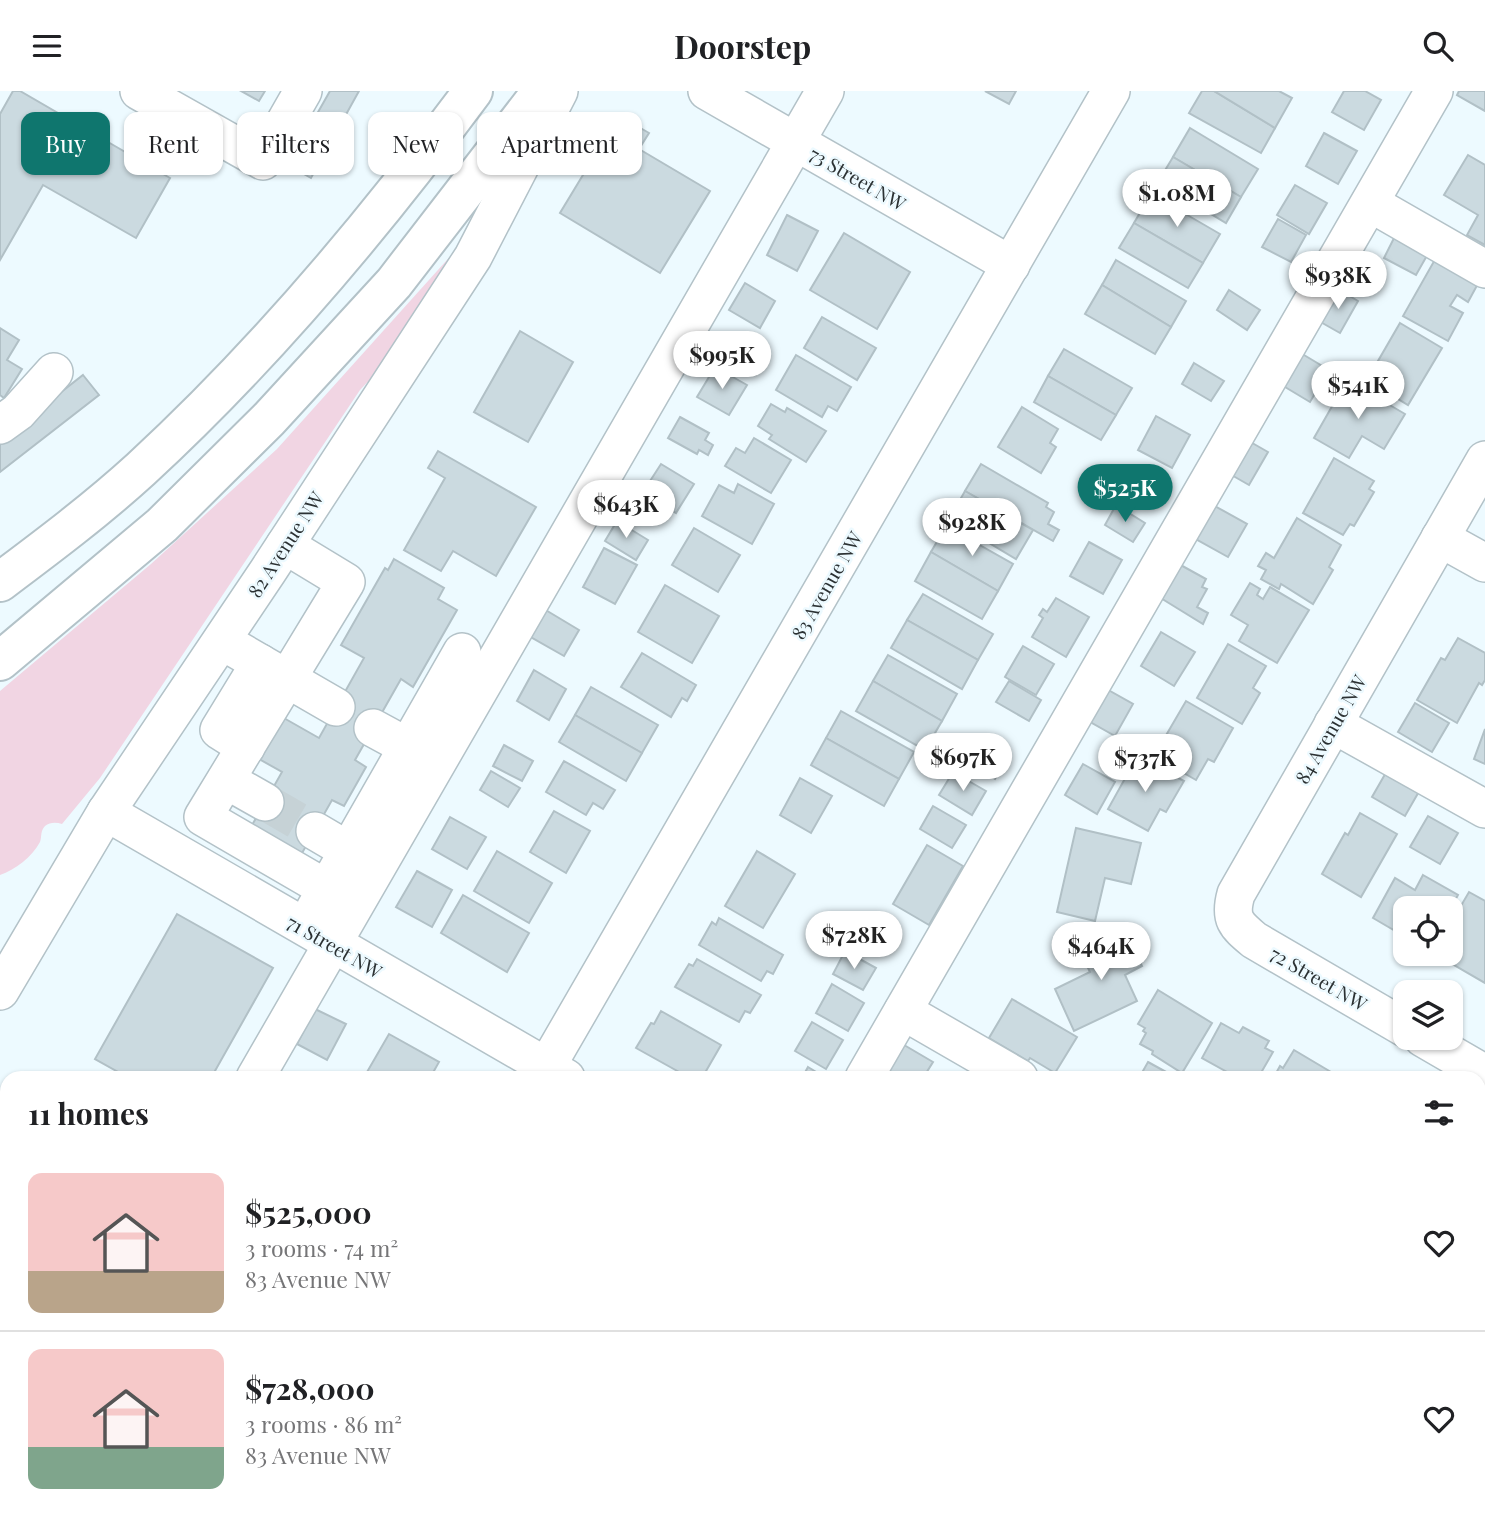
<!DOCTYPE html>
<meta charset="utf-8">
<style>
:root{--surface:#fff;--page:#f2f2f2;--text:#202124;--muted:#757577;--line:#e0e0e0;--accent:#0f766e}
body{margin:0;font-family:"Playfair Display",serif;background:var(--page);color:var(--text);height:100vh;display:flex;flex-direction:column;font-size:26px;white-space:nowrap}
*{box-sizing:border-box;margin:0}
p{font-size:23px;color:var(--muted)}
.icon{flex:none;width:38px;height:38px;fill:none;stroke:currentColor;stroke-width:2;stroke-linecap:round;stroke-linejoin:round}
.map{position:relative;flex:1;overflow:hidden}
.drawer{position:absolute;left:0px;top:980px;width:1486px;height:450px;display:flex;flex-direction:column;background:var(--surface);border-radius:21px 21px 0 0;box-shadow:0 2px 5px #0004}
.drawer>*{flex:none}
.top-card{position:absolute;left:21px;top:21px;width:700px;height:63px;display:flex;gap:14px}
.tools{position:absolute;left:1393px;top:805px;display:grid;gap:14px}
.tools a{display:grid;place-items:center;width:70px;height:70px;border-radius:14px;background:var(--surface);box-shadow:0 2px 5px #0004;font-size:35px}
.price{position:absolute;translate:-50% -60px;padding:0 16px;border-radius:24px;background:#fff;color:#222;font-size:23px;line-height:46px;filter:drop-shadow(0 2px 4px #0008)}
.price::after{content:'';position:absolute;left:50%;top:42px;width:21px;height:16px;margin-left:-10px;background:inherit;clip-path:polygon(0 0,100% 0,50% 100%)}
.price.on{background:var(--accent);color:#fff}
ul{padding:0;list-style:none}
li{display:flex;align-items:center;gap:21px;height:175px;padding:0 28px}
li+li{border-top:2px solid var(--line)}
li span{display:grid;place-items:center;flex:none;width:196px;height:140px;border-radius:14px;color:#555}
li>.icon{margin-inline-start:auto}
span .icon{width:84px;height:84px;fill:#fffc;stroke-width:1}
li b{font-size:30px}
h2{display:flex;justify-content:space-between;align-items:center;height:84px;padding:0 28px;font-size:30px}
.chip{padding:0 24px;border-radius:14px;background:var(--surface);box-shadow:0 2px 5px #0004;font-size:24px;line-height:63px}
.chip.on{background:var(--accent);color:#fff}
header{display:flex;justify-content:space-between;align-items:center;height:91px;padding:0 28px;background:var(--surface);font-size:32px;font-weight:700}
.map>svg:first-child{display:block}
</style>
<header><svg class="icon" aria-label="menu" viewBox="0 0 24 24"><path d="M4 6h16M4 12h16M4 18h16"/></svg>Doorstep<svg class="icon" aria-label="search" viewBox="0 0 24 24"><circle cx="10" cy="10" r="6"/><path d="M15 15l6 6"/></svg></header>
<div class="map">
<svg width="1485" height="1429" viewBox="0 0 1485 1429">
<rect width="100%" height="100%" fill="#edfaff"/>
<path fill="#f1d5e3" d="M455,160L393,264L360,299L100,687L62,733C56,731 50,731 45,735C40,740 42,746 40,751C32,766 15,779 0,784V600L151,473L277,358Z"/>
<g fill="#cbdae0" stroke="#b1c0c6" stroke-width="2">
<path d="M13,0H20L170,87L136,147L43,94L0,169V23Z"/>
<path d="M241,0H265L259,10Z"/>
<path d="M330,0H359L311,87L288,74Z"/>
<path d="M985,0H1016L1009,13Z"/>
<path d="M1202,0H1214L1275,37L1261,62L1189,22Z"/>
<path d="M1214,0H1279L1292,7L1275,37Z"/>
<path d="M1344,0H1365L1381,9L1364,39L1332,21Z"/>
<path d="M1459,0H1485V20L1457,4Z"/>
<path d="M625,28L649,42L639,58L710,100L660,182L560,122L609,41L615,44Z"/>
<path d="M1190,37L1258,78L1241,106L1173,66Z"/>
<path d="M1324,42L1357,60L1338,93L1306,75Z"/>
<path d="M1468,64L1485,74V154L1467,144L1478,124L1444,104Z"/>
<path d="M1173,66L1241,106L1226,132L1158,91Z"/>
<path d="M1295,94L1327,112L1309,143L1277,124Z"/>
<path d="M1151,103L1220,143L1203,172L1134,132Z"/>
<path d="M787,124L818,140L797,180L767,164Z"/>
<path d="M1278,128L1306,144L1291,171L1262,156Z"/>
<path d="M1134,132L1203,172L1188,197L1119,157Z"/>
<path d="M844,142L910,181L877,238L810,199Z"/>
<path d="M1396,143L1429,161L1416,184L1384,167Z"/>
<path d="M1437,165L1480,189L1468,211L1457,204L1450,215L1463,222L1448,250L1403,225Z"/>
<path d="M1116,169L1186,210L1171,236L1102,194Z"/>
<path d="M745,192L775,210L760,237L729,219Z"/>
<path d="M1102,194L1171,236L1155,263L1085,223Z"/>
<path d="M1336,197L1358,210L1340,242L1317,229Z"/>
<path d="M1229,199L1260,219L1247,239L1217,219Z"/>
<path d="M822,226L876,257L857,289L804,257Z"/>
<path d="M1400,232L1442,257L1408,314L1367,289Z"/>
<path d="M0,237L19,249L7,269L22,278L4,307L0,304Z"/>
<path d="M520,240L573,271L528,351L474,321Z"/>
<path d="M739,248L767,265L756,284L728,268Z"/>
<path d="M1064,258L1132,297L1116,324L1048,285Z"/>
<path d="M1299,261L1329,279L1310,311L1280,293Z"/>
<path d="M796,264L851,296L837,320L828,315L822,326L776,299Z"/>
<path d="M1194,272L1224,290L1211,310L1182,293Z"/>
<path d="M715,276L747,294L729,324L697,306Z"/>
<path d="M83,284L99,304L0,381V349Z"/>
<path d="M1048,285L1116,324L1101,349L1034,311Z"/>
<path d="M1347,289L1405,323L1384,358L1362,345L1349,367L1314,347Z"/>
<path d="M771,313L785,321L787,317L826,340L806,371L769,348L772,344L758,335Z"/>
<path d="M1022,316L1058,338L1050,352L1056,356L1041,382L998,356Z"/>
<path d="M1156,325L1190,344L1172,377L1138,359Z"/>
<path d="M680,326L709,342L705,349L713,354L708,364L699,359L697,363L668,347Z"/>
<path d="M754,347L791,369L771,402L725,375L736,357L745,362Z"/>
<path d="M1247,349L1268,361L1249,394L1228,382Z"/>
<path d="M438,360L536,416L496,485L453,460L441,480L404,459L445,387L428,377Z"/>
<path d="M1334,367L1374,390L1369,398L1374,401L1354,435L1350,433L1343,444L1303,422Z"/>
<path d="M661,373L694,393L676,422L643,401Z"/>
<path d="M981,373L1048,412L1046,416L1054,421L1048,433L1059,439L1053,450L965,400Z"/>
<path d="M738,393L774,413L752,453L702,425L719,394L734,402Z"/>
<path d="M965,400L1033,439L1016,468L949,428Z"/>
<path d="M1116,414L1145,432L1133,451L1105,434Z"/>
<path d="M1213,414L1247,433L1228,466L1194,447Z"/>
<path d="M1297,427L1341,454L1329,476L1333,479L1313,513L1281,493L1279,498L1261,488L1266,479L1258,475L1266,462L1274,467Z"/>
<path d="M617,430L648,449L636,469L605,450Z"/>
<path d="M946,435L1013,473L998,500L931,461Z"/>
<path d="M694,437L740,464L718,501L672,474Z"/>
<path d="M1089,451L1122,469L1103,503L1070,485Z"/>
<path d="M604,457L637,474L615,513L583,496Z"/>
<path d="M931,461L998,500L982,528L915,490Z"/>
<path d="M394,468L444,497L438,508L457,519L413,596L401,588L355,669L366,676L344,715L332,709L297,771L247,743L282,681L252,664L275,622L319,647L364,567L341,554L385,477L388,479Z"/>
<path d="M1177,472L1206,488L1202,496L1207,498L1197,516L1208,522L1203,533L1159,506Z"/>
<path d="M1250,492L1260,498L1257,504L1263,508L1270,496L1309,519L1277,572L1239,550L1248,534L1231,524Z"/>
<path d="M665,494L719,525L692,572L638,541Z"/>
<path d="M923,503L993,543L978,569L907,529Z"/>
<path d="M1056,507L1089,526L1066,566L1032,546L1043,527L1039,524L1043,518L1047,521Z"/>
<path d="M544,518L579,539L564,565L529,545Z"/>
<path d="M907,529L978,569L962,598L891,557Z"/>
<path d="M1161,541L1195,561L1174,595L1141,575Z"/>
<path d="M1458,547L1485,562V589L1482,594L1479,592L1457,632L1417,609L1441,567L1445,569Z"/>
<path d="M1228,553L1266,575L1253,597L1260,602L1242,633L1197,607Z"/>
<path d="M1023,555L1054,573L1036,604L1005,586Z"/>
<path d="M642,562L696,594L687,610L682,607L671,626L621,596Z"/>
<path d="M888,564L957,603L942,630L873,590Z"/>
<path d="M534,579L566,598L549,629L517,610Z"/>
<path d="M873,590L942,630L935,642L943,647L936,660L927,655L925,659L856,620Z"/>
<path d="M1009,590L1041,609L1029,630L996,611Z"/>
<path d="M591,596L658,634L642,662L575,624Z"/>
<path d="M1103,596L1133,613L1115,645L1085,628Z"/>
<path d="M1186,610L1233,637L1214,671L1208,668L1196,689L1154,665Z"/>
<path d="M1415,612L1449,632L1432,661L1398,641Z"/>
<path d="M841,620L914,661L899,688L826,647Z"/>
<path d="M575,624L642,662L626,690L559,651Z"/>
<path d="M1485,638V673L1474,668Z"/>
<path d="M826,647L899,688L884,715L811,674Z"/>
<path d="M974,652L1006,670L995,688L963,670Z"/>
<path d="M504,654L533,670L522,690L493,675Z"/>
<path d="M1137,666L1184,690L1166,721L1160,718L1148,740L1108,718Z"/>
<path d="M564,670L615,699L603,718L593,712L586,724L546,701Z"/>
<path d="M1083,673L1115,691L1097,723L1065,704Z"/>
<path d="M1388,678L1421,697L1405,725L1372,706Z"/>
<path d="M491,680L520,697L508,716L480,699Z"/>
<path d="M953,681L986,700L972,724L939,704Z"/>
<path d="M800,687L832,705L811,742L780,724Z"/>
<path d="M933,715L966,734L952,757L920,738Z"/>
<path d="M554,720L590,740L566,782L530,761Z"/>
<path d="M1360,722L1397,743L1361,806L1322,783L1345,742L1348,744Z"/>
<path d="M1428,725L1458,742L1440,773L1410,756Z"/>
<path d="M450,726L486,746L467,778L432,758Z"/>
<path d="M1076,737L1141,752L1131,793L1105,787L1095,830L1057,821Z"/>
<path d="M927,754L963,775L929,834L893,813Z"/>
<path d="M497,760L552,792L529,832L474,800Z"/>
<path d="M757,760L795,783L763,837L725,815Z"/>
<path d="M417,780L452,799L432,836L396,816Z"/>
<path d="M1423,784L1458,804L1451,817H1405L1404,845L1373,827L1395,787L1415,799Z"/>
<path d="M1469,801L1485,810V892L1435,863H1451V832Z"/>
<path d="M463,804L529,842L507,881L441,842Z"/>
<path d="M177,823L273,877L211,987H129L95,968Z"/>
<path d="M719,827L783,864L773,883L767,880L761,890L699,854L712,831L716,834Z"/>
<path d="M1124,839L1142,875L1125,884L1137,910L1074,940L1055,898L1090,881L1080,860Z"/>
<path d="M845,860L876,877L863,899L833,883Z"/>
<path d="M697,868L761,904L750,922L745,920L739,931L675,896L689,873L693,875Z"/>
<path d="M832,893L864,912L848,940L816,922Z"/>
<path d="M1158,899L1212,932L1182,982L1152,963L1153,960L1140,953L1146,942L1143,940L1145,937L1138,933Z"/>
<path d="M1012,908L1077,946L1055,982L1030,967L1028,970L989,947Z"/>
<path d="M315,918L346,933L327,969L297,953Z"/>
<path d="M661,920L721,954L702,987H690L636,957L651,932L654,933Z"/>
<path d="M812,931L843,949L826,978L795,960Z"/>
<path d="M1221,932L1239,942L1243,936L1269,950L1265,957L1273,961L1258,987H1238L1202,967Z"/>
<path d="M389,943L439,971L430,987H378L367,981Z"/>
<path d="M899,951L933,971L923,987H883Z"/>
<path d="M1294,959L1341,987H1278L1275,984L1280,975L1283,977Z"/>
<path d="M1148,971L1177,987H1139Z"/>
<path d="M808,976L826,987H802Z"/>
<path d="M1485,1203V1229L1479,1226V1213Z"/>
<path d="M0,1207L7,1211V1328L0,1324Z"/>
<path d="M1479,1264L1485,1268V1290L1479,1300Z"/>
<path d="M1479,1364L1485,1368V1410L1480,1419Z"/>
<path d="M131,1423H145L155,1429H127Z"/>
<path d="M375,1423H431L433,1424L430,1429H372Z"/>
<path d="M452,1423H497L493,1429H458L451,1425Z"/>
<path d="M609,1423H654L658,1429H612Z"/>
<path d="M968,1423H995L992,1429H964Z"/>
<path d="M1037,1423H1078L1074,1429H1048Z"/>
<path d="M1088,1423H1133L1144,1429H1084Z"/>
</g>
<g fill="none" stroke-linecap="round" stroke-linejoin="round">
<path stroke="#c6d2d6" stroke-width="37" stroke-dasharray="37 18" stroke-linecap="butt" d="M265,711L315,740"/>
<g stroke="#b3c2c8" stroke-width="40">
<g id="minor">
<path d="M139,0L263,70L303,0"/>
<path d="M707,0L1011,174"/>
<path d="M1370,112L1485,178"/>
<path d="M0,334L18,321L54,281"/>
<path d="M1440,447L1485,472"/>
<path d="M285,454L346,491L203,726L327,798"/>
<path d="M222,550L336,616"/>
<path d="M1333,633L1485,718"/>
<path d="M373,637L408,656"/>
<path d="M246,656L219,639L260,572"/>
<path d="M226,689L265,711"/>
<path d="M106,721L566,987"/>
<path d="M315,740L349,760"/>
<path d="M315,818L462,561"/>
<path d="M0,900L106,721L268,480L473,166L559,0"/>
<path d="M903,920L1019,987"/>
<path d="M1405,937L1254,849C1236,834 1229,828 1236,803L1485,369"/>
<path d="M1423,947L1485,983"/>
<path d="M255,987L825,0"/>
<path d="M540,987L1111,0"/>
<path d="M864,987L1434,0"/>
<path d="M1479,1251L1485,1255"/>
<path d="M852,1423L863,1429"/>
<path d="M1318,1423L1329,1429"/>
<path d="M1,1429L7,1419"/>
<path d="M286,1429L289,1423"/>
<path d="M530,1429L533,1423"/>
</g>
</g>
<g stroke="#b3c2c8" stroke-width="42">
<g id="major">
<path d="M0,491C48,455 96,419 141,378C265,264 373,135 473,0"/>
<path d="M0,570L162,434L269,328L394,192L542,0"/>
</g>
</g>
<use href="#minor" stroke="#fff" stroke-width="37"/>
<use href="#major" stroke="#fff" stroke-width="38"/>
</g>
<g text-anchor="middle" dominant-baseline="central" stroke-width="5" stroke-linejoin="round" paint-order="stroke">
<g font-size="19" fill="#2b3133" stroke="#edfaff">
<text transform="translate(858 87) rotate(30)">73 Street NW</text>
<text transform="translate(285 453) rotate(-57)">82 Avenue NW</text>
<text transform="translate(826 494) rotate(-60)">83 Avenue NW</text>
<text transform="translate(1330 638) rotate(-60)">84 Avenue NW</text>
<text transform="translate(335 855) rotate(30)">71 Street NW</text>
<text transform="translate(1319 887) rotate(30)">72 Street NW</text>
</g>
</g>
</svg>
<div class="tools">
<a><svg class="icon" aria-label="locate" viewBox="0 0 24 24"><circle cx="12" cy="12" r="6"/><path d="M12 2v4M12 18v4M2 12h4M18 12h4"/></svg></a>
<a><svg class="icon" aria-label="layers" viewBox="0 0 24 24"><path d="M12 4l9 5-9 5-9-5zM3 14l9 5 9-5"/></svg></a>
</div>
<b class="price" style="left:1177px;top:138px">$1.08M</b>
<b class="price" style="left:1338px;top:220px">$938K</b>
<b class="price" style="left:722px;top:300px">$995K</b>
<b class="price" style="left:1358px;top:330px">$541K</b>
<b class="price on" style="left:1125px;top:433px">$525K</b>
<b class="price" style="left:626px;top:449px">$643K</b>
<b class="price" style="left:972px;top:467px">$928K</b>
<b class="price" style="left:963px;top:702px">$697K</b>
<b class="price" style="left:1145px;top:703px">$737K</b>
<b class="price" style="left:854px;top:880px">$728K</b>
<b class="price" style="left:1101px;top:891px">$464K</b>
<div class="top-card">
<a class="chip on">Buy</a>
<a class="chip">Rent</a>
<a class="chip">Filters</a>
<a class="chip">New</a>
<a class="chip">Apartment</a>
</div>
<section class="drawer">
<h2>11 homes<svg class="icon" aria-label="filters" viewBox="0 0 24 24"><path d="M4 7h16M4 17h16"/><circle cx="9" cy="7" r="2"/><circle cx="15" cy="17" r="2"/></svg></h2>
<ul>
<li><span style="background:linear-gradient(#f6c9c9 70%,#b9a48a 0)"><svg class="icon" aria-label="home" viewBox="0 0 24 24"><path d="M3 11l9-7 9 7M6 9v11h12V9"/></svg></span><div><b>$525,000</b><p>3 rooms · 74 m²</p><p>83 Avenue NW</p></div><svg class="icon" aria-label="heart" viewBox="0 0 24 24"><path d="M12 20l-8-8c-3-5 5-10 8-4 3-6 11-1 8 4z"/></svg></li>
<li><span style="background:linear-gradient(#f6c9c9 70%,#7fa58c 0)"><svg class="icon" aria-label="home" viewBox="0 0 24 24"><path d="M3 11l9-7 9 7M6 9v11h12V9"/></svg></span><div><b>$728,000</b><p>3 rooms · 86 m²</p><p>83 Avenue NW</p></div><svg class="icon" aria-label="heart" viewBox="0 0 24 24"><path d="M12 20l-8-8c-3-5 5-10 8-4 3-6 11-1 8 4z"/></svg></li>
</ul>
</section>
</div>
